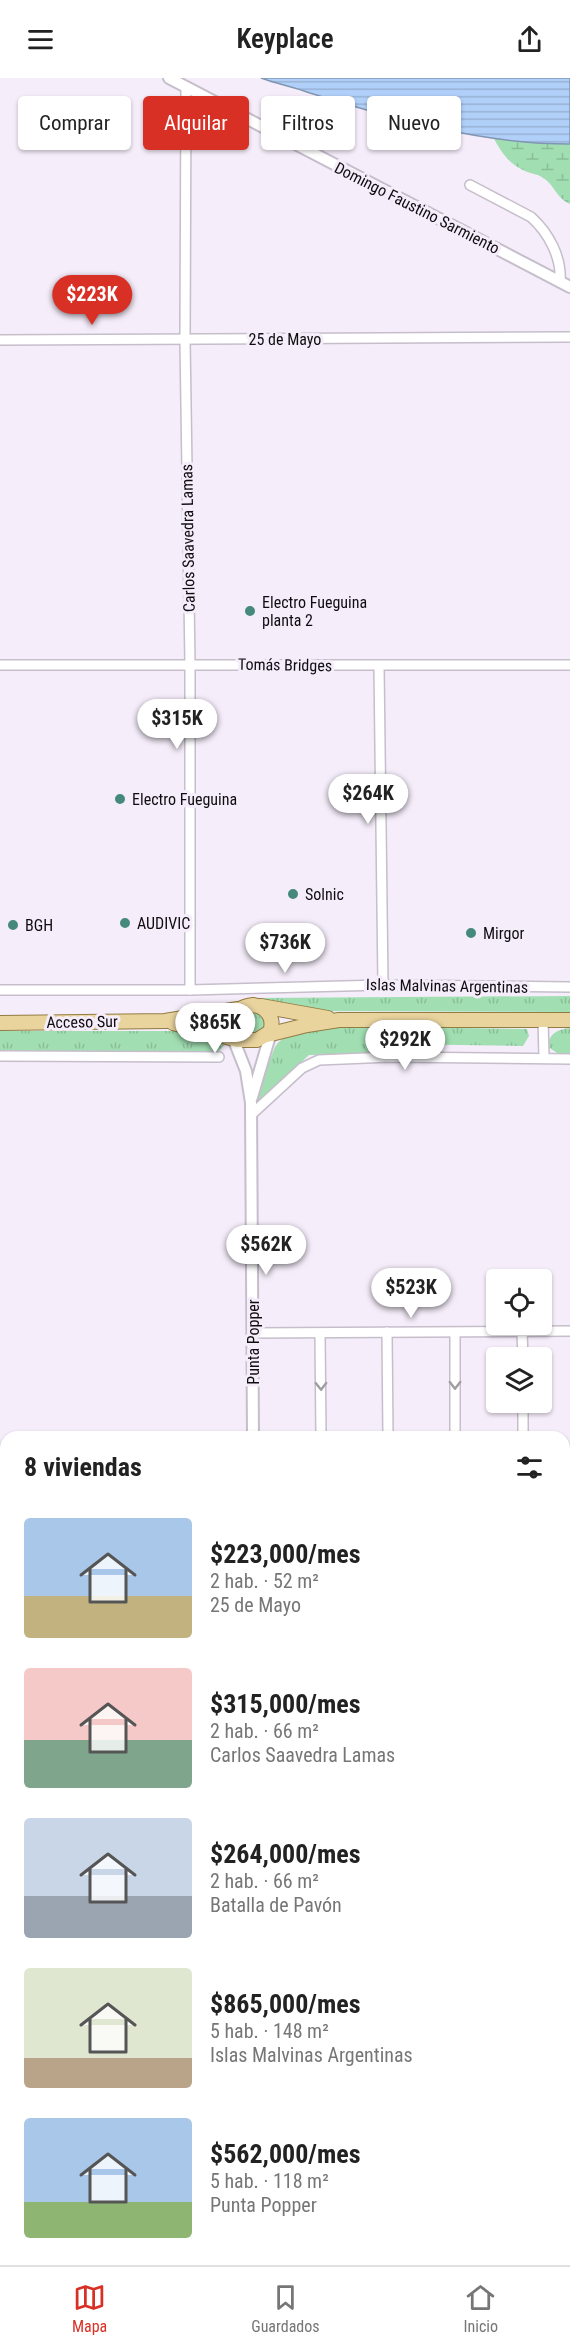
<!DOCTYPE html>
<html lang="es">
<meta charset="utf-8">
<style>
:root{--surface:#fff;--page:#f6f6f6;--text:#222;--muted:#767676;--line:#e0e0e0;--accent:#d93025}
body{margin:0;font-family:"Roboto Condensed",sans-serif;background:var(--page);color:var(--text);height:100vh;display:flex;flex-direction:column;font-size:22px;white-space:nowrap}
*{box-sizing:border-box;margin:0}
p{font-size:20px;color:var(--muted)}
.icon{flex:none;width:33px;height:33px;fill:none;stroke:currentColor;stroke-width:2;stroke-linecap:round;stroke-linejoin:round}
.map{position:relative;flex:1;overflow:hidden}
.panel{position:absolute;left:0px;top:1353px;width:570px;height:834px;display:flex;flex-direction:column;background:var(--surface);border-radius:18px 18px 0 0;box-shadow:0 2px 4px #0004}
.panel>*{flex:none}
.banner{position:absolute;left:18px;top:18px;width:534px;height:54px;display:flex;gap:12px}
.buttons{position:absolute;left:486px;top:1191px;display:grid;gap:12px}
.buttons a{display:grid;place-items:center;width:66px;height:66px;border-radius:6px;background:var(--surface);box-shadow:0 2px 4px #0004;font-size:30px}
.price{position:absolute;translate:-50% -51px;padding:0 14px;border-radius:21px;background:#fff;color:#222;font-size:20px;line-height:39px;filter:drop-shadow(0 2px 3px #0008)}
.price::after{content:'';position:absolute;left:50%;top:36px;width:18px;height:14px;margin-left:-9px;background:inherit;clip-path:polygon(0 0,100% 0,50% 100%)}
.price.on{background:var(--accent);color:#fff}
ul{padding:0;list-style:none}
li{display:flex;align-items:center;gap:18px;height:150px;padding:0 24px}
li span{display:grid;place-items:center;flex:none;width:168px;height:120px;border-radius:6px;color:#555}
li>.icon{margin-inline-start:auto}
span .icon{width:72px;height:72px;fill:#fffc;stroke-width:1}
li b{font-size:26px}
h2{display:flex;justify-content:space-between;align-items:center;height:72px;padding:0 24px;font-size:26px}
.tag{padding:0 21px;border-radius:6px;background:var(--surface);box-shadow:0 2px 4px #0004;font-size:21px;line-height:54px}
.tag.on{background:var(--accent);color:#fff}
header{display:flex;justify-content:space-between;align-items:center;height:78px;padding:0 24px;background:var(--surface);font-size:27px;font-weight:600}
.tabs{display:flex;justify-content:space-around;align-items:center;height:84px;border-top:2px solid var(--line);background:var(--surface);font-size:16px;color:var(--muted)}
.tabs a{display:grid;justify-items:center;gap:3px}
.tabs .on{color:var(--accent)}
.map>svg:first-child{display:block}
</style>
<header><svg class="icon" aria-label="menu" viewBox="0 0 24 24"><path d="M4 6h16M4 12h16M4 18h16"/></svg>Keyplace<svg class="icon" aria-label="share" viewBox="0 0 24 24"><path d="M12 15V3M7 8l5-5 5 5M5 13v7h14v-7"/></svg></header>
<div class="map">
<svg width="570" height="2187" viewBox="0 0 570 2187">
<defs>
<pattern id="grass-tufts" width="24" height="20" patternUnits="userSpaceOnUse" patternTransform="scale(1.5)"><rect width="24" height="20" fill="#a1dfb2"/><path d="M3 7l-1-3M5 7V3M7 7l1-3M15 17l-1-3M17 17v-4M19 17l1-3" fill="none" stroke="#8abe98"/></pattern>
<pattern id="wetland-marsh" width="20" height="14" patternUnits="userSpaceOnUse" patternTransform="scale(1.5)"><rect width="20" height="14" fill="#a1dfb2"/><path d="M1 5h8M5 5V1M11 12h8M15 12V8" fill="none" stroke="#8abe98"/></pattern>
<pattern id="water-rules" width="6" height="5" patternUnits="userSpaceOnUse" patternTransform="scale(1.5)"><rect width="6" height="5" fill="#b1d0f9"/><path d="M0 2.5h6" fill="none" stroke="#97b1d4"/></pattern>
</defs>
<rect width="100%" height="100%" fill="#f5edfa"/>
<g fill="url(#grass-tufts)">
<path d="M570,918V934L302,933L248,920Z"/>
<path d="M254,932L264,938L267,948L257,957L238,955L235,941L237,937Z"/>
<path d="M394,949L527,951L529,958L523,968L394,966Z"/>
<path d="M380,950L383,952L381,976L309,977L256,1026L257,1014L275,969C291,943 353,951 380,950Z"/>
<path d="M570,950V978C561,978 554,974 548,968C549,955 559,951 570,950Z"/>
<path d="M0,953H186L224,967L219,973L206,974L0,973Z"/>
</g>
<path fill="url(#wetland-marsh)" d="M493,59L570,66V126C555,119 555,107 543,100C539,96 531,96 525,93C509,86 501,74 493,59Z"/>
<path fill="url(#water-rules)" stroke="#8196b3" stroke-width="1.5" d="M261,0H570V66C482,66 393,41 310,15C294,9 277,6 261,0Z"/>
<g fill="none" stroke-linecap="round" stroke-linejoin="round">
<g stroke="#c6becb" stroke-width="12">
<g id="minor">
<path d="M186,9L185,262L190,586V912"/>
<path d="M470,107L531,139C549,155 562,180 560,204"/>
<path d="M0,262L570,259"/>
<path d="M0,587H570"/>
<path d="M379,588L383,907"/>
<path d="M0,912H190L383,907L570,909"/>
<path d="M388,941L390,979"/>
<path d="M543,942L544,979"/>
<path d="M0,978L219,979"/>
<path d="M251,1037L302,990L319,982L390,979L570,981"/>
<path d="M387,1254L388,1359"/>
<path d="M522,1254L523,1280"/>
<path d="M253,1255L570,1253"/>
<path d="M455,1255V1359"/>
<path d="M320,1256L321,1359"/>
<path d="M523,1324V1359"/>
<path d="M564,1388L570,1386"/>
<path d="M0,1485H6"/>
<path d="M564,1557H570"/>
<path d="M0,1562H6"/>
<path d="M0,1609H6"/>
<path d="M0,1680H6"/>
<path d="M564,1732L570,1734"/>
<path d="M564,1879H570"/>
<path d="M564,1947H570"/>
<path d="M564,2014H570"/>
<path d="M0,2086H6"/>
<path d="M185,2181V2187"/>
<path d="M328,2181V2187"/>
<path d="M459,2187V2181"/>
<path d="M528,2187V2181"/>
</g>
</g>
<g stroke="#c6becb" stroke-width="14">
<g id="tertiary">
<path d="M169,0L570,209"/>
<path d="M231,955L246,993L251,1025L253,1359"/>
<path d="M252,1019L272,951"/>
<path d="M564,2084H570"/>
<path d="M258,2181V2187"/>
</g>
</g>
<g stroke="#937c43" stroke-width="16">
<g id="primary">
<path d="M253,927C267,929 275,940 270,954L257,962H239C220,947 233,929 253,927Z"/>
<path d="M261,928L328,940"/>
<path d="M0,945L165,943L238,931"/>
<path d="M173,945L238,962"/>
<path d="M267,957L307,947L339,942H570"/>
</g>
</g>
<use href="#minor" stroke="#fff" stroke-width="9"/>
<use href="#tertiary" stroke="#fff" stroke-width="10"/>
<use href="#primary" stroke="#e9d49e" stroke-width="14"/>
</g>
<defs><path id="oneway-chevron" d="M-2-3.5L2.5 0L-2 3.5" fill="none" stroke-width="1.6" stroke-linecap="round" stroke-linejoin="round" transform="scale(1.5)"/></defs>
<g stroke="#9f9ea0">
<use href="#oneway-chevron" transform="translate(455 1307) rotate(90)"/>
<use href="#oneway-chevron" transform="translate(321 1308) rotate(89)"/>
</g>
<g fill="#45897d" stroke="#f5edfa" stroke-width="2">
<circle cx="250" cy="533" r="6"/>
<circle cx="120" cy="721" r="6"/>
<circle cx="293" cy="816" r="6"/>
<circle cx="125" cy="845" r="6"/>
<circle cx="13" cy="847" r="6"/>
<circle cx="471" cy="855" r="6"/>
</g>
<g text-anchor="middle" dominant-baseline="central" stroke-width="6" stroke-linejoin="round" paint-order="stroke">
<g font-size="16" fill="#100d11" stroke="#f5edfa">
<text transform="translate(417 130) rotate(27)">Domingo Faustino Sarmiento</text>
<text x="285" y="261">25 de Mayo</text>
<text transform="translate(188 460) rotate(-91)">Carlos Saavedra Lamas</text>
<text transform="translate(285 587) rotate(1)">Tomás Bridges</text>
<text transform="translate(447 908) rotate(1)">Islas Malvinas Argentinas</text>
<text transform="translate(82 944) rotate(-1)">Acceso Sur</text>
<text transform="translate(253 1264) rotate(-90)">Punta Popper</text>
</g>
<g font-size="16" fill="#100d11" stroke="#f5edfa" text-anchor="start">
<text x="262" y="524">Electro Fueguina<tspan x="262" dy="18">planta 2</tspan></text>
<text x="132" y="721">Electro Fueguina</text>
<text x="305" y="816">Solnic</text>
<text x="137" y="845">AUDIVIC</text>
<text x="25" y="847">BGH</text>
<text x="483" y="855">Mirgor</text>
</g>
</g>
</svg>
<div class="buttons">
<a><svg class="icon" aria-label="locate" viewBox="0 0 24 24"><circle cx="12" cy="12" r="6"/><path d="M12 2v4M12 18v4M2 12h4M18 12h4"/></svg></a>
<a><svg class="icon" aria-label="layers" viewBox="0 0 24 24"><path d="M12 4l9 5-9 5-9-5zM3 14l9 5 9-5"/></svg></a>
</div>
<b class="price on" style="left:92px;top:248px">$223K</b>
<b class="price" style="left:177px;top:672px">$315K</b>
<b class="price" style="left:368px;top:747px">$264K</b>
<b class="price" style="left:285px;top:896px">$736K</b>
<b class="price" style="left:215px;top:976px">$865K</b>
<b class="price" style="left:405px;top:993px">$292K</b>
<b class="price" style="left:266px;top:1198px">$562K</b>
<b class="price" style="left:411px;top:1241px">$523K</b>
<div class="banner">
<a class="tag">Comprar</a>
<a class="tag on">Alquilar</a>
<a class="tag">Filtros</a>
<a class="tag">Nuevo</a>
</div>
<section class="panel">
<h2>8 viviendas<svg class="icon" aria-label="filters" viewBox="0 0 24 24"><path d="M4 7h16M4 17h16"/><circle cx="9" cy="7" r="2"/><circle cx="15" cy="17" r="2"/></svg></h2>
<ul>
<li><span style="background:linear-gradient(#a9c7e8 65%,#c2b280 0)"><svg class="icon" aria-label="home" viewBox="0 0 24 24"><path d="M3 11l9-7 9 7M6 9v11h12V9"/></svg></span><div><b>$223,000/mes</b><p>2 hab. · 52 m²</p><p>25 de Mayo</p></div></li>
<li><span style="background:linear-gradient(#f6c9c9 60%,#7fa58c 0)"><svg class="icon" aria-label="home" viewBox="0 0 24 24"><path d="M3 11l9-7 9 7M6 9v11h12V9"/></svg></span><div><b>$315,000/mes</b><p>2 hab. · 66 m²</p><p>Carlos Saavedra Lamas</p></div></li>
<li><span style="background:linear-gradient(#c9d6e8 65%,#9aa5b1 0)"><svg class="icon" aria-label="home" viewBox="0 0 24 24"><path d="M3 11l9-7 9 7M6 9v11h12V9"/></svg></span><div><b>$264,000/mes</b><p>2 hab. · 66 m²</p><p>Batalla de Pavón</p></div></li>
<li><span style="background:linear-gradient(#dfe7d0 75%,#b9a48a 0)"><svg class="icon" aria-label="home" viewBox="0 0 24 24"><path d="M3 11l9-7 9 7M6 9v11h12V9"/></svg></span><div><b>$865,000/mes</b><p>5 hab. · 148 m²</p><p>Islas Malvinas Argentinas</p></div></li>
<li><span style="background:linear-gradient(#a9c7e8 70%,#8fb573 0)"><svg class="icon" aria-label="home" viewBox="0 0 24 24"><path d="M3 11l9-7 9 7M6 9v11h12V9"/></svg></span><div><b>$562,000/mes</b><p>5 hab. · 118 m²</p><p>Punta Popper</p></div></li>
</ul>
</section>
</div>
<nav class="tabs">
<a class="on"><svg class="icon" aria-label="map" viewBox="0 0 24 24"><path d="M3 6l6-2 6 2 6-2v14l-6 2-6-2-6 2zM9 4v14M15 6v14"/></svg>Mapa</a>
<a><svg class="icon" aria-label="saved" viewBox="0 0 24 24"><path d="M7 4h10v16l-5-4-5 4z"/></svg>Guardados</a>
<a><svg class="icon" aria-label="home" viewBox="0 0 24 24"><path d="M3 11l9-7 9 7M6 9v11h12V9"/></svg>Inicio</a>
</nav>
